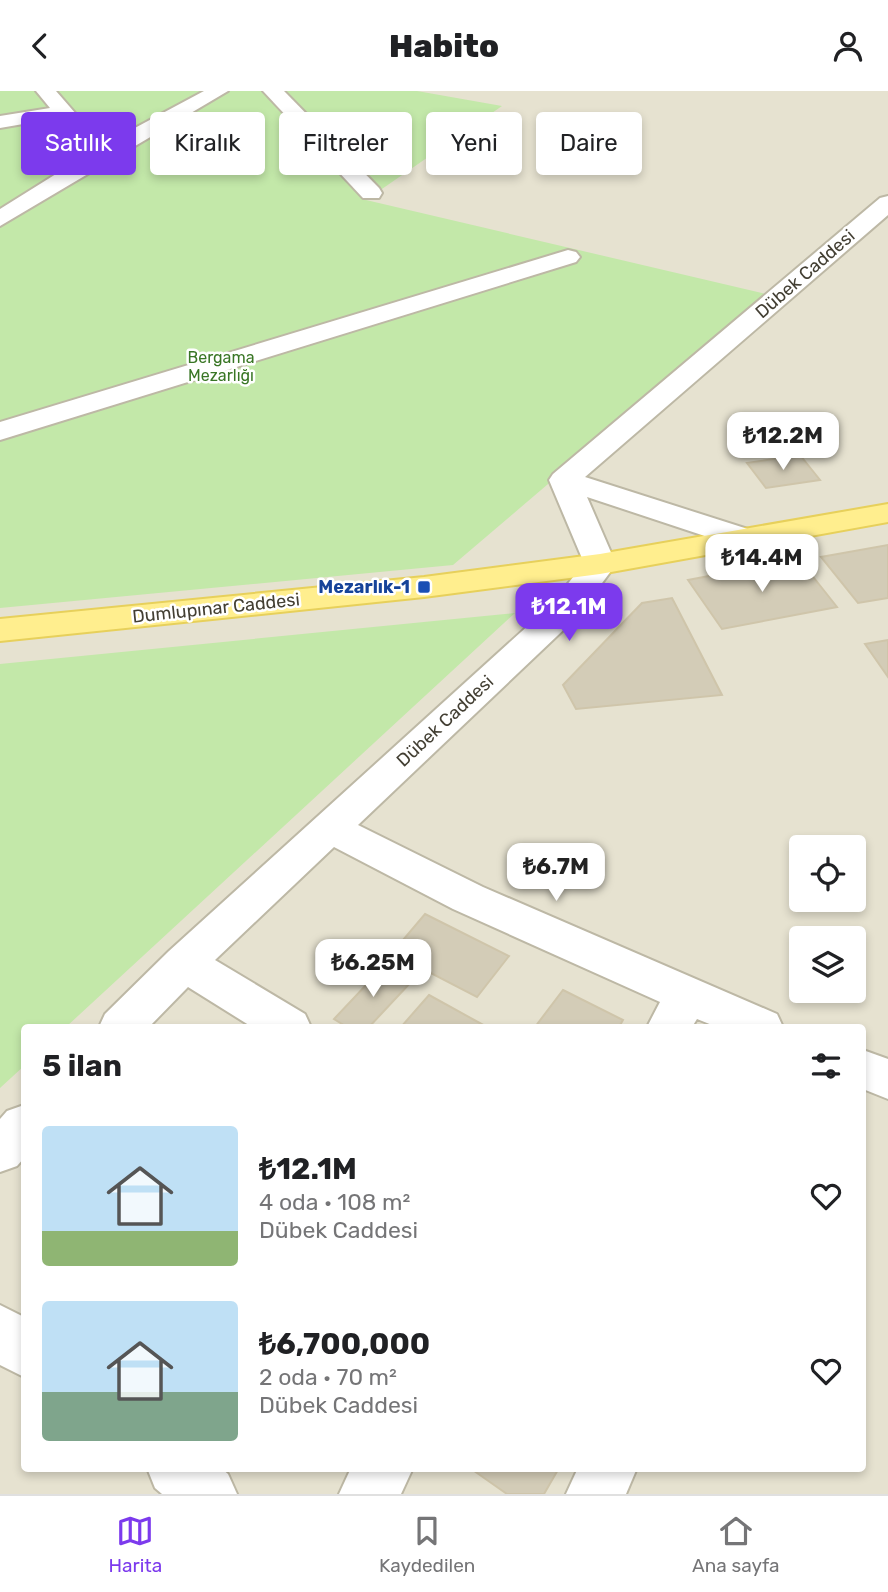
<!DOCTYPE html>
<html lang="tr">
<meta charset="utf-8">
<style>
:root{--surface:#fff;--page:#f2f2f2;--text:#202124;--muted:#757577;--line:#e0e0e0;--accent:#7c3aed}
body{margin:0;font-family:Rubik,sans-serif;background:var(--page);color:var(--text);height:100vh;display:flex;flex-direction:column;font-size:26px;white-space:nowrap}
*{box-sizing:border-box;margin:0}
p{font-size:23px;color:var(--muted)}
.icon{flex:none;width:38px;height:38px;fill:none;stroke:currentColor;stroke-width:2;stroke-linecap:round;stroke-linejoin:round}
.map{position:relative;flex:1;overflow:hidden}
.panel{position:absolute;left:21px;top:933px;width:845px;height:448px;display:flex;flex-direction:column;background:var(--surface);border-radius:7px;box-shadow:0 4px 10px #0003}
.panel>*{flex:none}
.guide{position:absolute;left:21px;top:21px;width:847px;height:63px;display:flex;gap:14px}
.buttons{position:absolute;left:789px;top:744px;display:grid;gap:14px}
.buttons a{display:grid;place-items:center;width:77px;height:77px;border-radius:7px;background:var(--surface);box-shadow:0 4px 10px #0003;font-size:35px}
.price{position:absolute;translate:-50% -60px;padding:0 16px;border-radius:14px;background:#fff;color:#222;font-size:23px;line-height:46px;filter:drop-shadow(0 2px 4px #0008)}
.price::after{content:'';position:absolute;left:50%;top:42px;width:21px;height:16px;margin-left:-10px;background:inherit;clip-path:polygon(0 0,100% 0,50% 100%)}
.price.active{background:var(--accent);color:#fff}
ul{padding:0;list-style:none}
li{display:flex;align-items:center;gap:21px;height:175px;padding:0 21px}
li span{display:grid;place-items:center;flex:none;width:196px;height:140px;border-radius:7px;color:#555}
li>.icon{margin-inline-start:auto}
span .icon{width:84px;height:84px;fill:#fffc;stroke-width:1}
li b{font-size:30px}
h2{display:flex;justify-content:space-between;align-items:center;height:84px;padding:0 21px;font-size:30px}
.pill{padding:0 24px;border-radius:7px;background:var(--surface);box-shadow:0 4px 10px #0003;font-size:24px;line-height:63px}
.pill.active{background:var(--accent);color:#fff}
header{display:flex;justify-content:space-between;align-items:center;height:91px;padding:0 21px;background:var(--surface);font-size:32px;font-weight:800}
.tabs{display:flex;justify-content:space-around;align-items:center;height:98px;border-top:2px solid var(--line);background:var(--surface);font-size:19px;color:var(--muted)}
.tabs a{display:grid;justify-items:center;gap:4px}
.tabs .active{color:var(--accent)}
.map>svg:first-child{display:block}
</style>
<header><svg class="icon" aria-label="back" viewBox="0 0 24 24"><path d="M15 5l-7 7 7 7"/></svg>Habito<svg class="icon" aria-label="person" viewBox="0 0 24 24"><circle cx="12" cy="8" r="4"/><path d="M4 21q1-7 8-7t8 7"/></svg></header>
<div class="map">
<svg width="888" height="1403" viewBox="0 0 888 1403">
<rect width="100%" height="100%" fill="#f2efe2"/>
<path fill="#e6e2d0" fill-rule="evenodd" d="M0,0H888V1403H0ZM802,756H854V808H802ZM802,847H854V900H802ZM24,936H863V1377H24Z"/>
<g fill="#c3e8a9">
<path d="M0,0H417L502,15L366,109L770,204L453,474L0,517Z"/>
<path d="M515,522L66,936H24V975L0,997V573Z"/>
</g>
<g fill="#d3ccb7" stroke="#cfc5aa" stroke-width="2">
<path d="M800,364L820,389L766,397L747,372Z"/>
<path d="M888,454V507L858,512L821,466Z"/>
<path d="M799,468L837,516L722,538L688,489Z"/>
<path d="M672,507L722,604L576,618L563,594L642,512Z"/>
<path d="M888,549V586L865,553Z"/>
<path d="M425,823L509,865L477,906L392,862Z"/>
<path d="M384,875L412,890L369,936H347L334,928Z"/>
<path d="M563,899L623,929L619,936H535Z"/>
<path d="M429,904L487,936H401Z"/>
<path d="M470,1377H559L544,1403H507Z"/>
</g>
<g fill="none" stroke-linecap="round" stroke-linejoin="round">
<g stroke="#bdb8a5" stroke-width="4">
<g id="minor">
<path d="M36,0H56L103,54L204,0H228L0,135V118L88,63L58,27L0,37V25L50,17Z"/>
<path d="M263,0H284L379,97L382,102L379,107H363Z"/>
<path d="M888,105V124L585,386L754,440L759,447L754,454L743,456L732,454L587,406L616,473L611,480L576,527L358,734L483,796L777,923L783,936H717L697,928L692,936H647L660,911L453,818L334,756L215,869L305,923L311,936H252L188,896L149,936H99L105,923L169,860L552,513L584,472L549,389L553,383L880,107Z"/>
<path d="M568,159L576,161L580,166L576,171L0,349V331Z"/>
<path d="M863,959L888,968V1008L863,998Z"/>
<path d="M24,1014V1067L17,1075L0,1081V1028L7,1020Z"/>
<path d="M0,1214L24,1226V1286L0,1274Z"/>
<path d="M147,1377H221L228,1383L237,1403H162L155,1397Z"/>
<path d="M351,1377H413L401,1403H339Z"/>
<path d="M578,1377H637L626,1403H566Z"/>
</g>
</g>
<g stroke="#e7d05b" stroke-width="4">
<path id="major" d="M888,413V431L600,483L424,506L0,550V528L424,486L600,463Z"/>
</g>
<use href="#minor" fill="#fff" fill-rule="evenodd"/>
<use href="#major" fill="#ffee8e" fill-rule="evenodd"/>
</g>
<rect fill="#1a4fb4" stroke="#fff" stroke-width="2.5" x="417" y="489" width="14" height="14" rx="3.5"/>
<g text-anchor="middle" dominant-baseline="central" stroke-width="5" stroke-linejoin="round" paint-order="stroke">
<g font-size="16" fill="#397625" stroke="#fff">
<text x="221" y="266">Bergama<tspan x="221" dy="18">Mezarlığı</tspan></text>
</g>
<g font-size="18" fill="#433f33" stroke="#fff">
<text transform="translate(805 183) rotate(-41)">Dübek Caddesi</text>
<text transform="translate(216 517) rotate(-6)">Dumlupınar Caddesi</text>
<text transform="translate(445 630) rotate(-43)">Dübek Caddesi</text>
</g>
<g font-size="18" font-weight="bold" fill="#164399" stroke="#fff" text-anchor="end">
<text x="410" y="496">Mezarlık-1</text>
</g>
</g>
</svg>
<div class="buttons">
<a><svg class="icon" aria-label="locate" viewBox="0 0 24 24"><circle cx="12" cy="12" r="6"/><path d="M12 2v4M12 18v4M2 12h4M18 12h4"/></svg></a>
<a><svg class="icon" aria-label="layers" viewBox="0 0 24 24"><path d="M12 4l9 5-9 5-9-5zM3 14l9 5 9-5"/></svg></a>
</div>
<b class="price" style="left:783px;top:381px">₺12.2M</b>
<b class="price" style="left:762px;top:503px">₺14.4M</b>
<b class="price active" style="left:569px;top:552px">₺12.1M</b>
<b class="price" style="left:556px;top:812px">₺6.7M</b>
<b class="price" style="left:373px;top:908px">₺6.25M</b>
<div class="guide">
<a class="pill active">Satılık</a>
<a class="pill">Kiralık</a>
<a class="pill">Filtreler</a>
<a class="pill">Yeni</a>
<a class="pill">Daire</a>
</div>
<section class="panel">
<h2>5 ilan<svg class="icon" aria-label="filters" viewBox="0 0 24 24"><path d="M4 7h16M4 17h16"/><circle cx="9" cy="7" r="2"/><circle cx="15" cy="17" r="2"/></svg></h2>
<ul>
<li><span style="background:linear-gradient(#bfe0f5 75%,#8fb573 0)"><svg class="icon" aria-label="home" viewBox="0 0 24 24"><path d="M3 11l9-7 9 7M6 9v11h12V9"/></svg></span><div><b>₺12.1M</b><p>4 oda · 108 m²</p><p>Dübek Caddesi</p></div><svg class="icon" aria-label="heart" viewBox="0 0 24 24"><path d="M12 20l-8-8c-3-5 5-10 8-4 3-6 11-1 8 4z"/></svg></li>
<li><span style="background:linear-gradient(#bfe0f5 65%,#7fa58c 0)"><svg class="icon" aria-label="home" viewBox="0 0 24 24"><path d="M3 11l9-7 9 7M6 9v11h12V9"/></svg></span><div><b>₺6,700,000</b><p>2 oda · 70 m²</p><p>Dübek Caddesi</p></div><svg class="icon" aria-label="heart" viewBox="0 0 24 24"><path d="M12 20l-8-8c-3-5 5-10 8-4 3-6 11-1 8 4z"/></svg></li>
</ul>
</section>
</div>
<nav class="tabs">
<a class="active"><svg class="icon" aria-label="map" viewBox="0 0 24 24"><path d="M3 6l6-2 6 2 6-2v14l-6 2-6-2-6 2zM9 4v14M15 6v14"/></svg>Harita</a>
<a><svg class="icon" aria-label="saved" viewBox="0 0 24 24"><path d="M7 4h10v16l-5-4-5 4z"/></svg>Kaydedilen</a>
<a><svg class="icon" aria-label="home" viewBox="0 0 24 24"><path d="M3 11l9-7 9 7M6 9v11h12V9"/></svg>Ana sayfa</a>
</nav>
